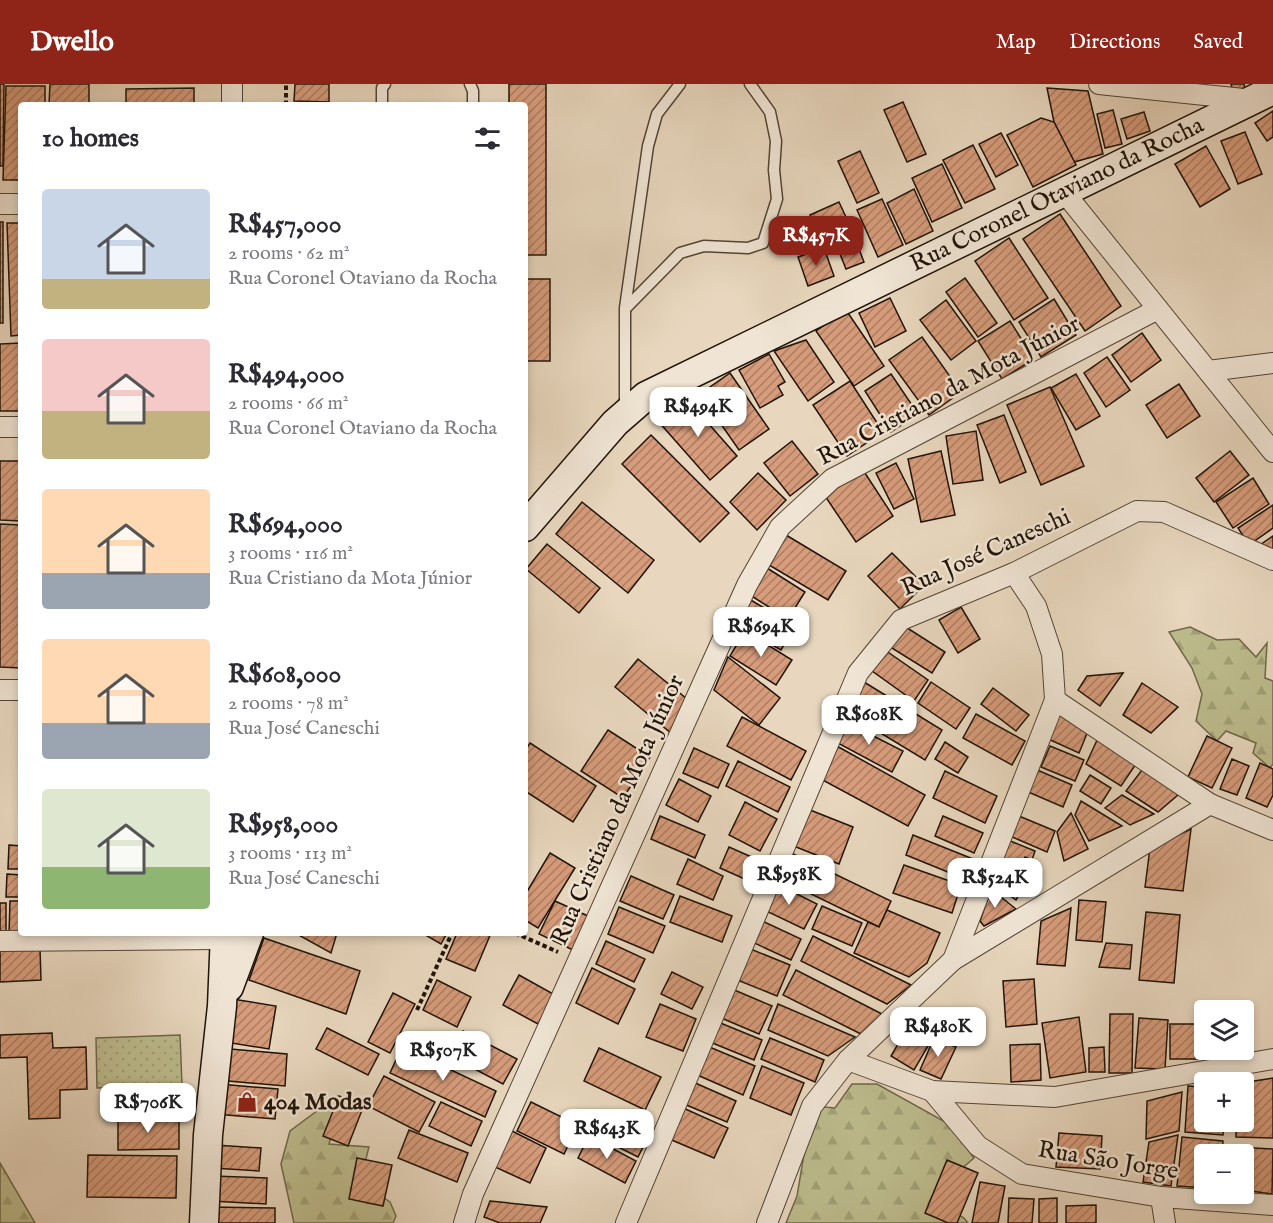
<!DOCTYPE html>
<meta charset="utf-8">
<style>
:root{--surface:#fff;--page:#f7f7f7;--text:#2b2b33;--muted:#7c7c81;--accent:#8f2418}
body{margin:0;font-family:"IM FELL English",serif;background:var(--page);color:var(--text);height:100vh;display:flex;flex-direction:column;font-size:22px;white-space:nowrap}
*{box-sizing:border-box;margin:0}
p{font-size:20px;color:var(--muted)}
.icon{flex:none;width:33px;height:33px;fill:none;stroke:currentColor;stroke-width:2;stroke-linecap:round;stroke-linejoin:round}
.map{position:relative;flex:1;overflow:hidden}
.drawer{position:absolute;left:18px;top:18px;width:510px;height:834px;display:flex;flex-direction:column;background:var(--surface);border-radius:6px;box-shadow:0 3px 9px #0003}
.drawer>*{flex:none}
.fabs{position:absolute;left:1194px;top:916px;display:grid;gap:12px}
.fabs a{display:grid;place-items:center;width:60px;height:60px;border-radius:6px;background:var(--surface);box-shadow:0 3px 9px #0003;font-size:30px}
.price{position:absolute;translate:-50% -51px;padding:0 14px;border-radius:12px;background:#fff;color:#222;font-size:20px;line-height:39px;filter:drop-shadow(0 2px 3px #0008)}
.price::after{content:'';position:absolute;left:50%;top:36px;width:18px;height:14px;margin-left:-9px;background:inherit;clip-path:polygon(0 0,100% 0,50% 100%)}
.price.on{background:var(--accent);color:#fff}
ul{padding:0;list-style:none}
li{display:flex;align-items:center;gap:18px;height:150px;padding:0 24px}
li span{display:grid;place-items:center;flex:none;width:168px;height:120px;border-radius:6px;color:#555}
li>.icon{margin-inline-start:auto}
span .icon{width:72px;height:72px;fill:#fffc;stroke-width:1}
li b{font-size:26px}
h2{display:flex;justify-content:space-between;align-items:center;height:72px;padding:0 24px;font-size:26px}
header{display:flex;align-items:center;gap:36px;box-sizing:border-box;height:84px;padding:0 30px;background:var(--accent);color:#fff}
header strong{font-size:28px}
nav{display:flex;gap:33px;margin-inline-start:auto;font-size:21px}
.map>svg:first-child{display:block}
</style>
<header>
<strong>Dwello</strong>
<nav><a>Map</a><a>Directions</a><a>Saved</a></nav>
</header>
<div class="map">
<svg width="1273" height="1139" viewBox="0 0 1273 1139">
<defs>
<pattern id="grass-dots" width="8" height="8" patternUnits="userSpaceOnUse" patternTransform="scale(1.5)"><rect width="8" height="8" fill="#bdbc8d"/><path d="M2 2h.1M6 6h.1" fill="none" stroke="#a2a178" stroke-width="1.8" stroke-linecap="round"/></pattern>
<pattern id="forest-firs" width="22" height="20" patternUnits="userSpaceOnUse" patternTransform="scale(1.5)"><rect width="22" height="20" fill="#bdbc8d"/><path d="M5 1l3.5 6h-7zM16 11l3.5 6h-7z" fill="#a2a178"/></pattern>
<pattern id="building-hatch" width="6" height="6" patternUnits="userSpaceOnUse" patternTransform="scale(1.5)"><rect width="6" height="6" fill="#d79c7b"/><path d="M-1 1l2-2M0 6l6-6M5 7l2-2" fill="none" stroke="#ae7e63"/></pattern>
</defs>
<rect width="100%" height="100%" fill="#e8d7be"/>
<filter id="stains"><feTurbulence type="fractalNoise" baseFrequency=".00333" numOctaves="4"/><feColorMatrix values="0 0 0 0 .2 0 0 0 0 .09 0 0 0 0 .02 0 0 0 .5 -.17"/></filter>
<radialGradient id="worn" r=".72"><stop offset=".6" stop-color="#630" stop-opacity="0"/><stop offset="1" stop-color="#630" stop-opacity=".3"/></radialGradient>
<path fill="url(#grass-dots)" stroke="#6e684a" stroke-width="1.5" d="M180,951L182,1001L97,1004L96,954Z"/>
<g fill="url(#forest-firs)" stroke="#6e684a" stroke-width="1.5">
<path d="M1190,543L1217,556L1239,555L1256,573L1267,559L1265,594L1273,597V680L1270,684L1253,669L1256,659L1226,647L1217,657L1196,637L1202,610L1192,584L1169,548Z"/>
<path d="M852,1000H877L949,1040L974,1074L958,1088L936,1117L964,1134L968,1139H786L797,1112L812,1022L835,1024Z"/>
<path d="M337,1012L339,1027L329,1060L369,1063L360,1098L390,1118L396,1132L393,1139H294L281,1080L290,1047Z"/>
<path d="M0,1079L35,1139H0Z"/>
</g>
<g fill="url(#building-hatch)" stroke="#201308" stroke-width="1.5">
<path d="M0,0H4L3,82H0Z"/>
<path d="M50,0H89V21H49Z"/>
<path d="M295,0H329V18L294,17Z"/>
<path d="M509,0H546V171H525V21H509Z"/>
<path d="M1231,0H1244L1245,5L1233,8Z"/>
<path d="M6,2H45V21H21V96H3Z"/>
<path d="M194,4V21H126V5Z"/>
<path d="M1047,4L1088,7L1103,70L1074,78L1054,38Z"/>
<path d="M903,18L926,70L907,78L884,26Z"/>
<path d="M1113,26L1122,60L1105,64L1097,30Z"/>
<path d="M1273,27V53L1267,57L1255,39Z"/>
<path d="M1144,28L1150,47L1127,55L1121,35Z"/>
<path d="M1041,34L1054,38L1076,81L1033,103L1007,51Z"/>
<path d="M1245,48L1262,90L1238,100L1221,57Z"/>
<path d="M1001,49L1018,81L996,93L979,60Z"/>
<path d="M973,61L995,105L965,119L943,76Z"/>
<path d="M1206,62L1230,105L1200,123L1175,80Z"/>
<path d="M860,67L879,109L857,119L838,77Z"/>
<path d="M942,80L962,124L932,138L912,94Z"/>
<path d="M914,105L933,147L906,160L887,119Z"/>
<path d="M882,115L903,161L878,173L857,126Z"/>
<path d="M839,118L851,144L822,158L810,131Z"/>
<path d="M1060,130L1121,222L1085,247L1023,155Z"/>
<rect x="0" y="138" width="3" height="101"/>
<path d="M7,139H21V251L11,252Z"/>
<path d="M852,147L864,178L846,185L834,155Z"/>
<path d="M1009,154L1048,214L1014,236L975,177Z"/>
<path d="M824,164L834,192L808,202L798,173Z"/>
<path d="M965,194L997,239L978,253L946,208Z"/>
<rect x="525" y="195" width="25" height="82"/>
<path d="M890,214L906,247L875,263L859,229Z"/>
<path d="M1054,215L1076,251L1041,273L1019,238Z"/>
<path d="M946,216L976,257L951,276L920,236Z"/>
<path d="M846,226L884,282L854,302L816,247Z"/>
<path d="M1010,237L1034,275L1002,295L978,257Z"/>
<path d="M1142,249L1161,276L1131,298L1112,271Z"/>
<path d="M922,253L961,308L929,331L889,276Z"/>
<path d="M806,256L834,298L808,317L774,267Z"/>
<path d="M21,259V327H0V260Z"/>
<path d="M769,270L785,298L778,302L783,311L760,324L739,286Z"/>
<path d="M1107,273L1130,306L1106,323L1084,289Z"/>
<path d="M730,289L769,345L739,366L700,310Z"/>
<path d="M891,290L918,330L891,348L865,307Z"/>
<path d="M1076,290L1100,332L1076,346L1051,304Z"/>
<path d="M850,297L883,348L847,372L813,321Z"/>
<path d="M1179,300L1200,332L1167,354L1146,321Z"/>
<path d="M1050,303L1084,382L1041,401L1007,321Z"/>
<path d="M685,313L737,372L710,396L658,337Z"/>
<path d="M1004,331L1026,388L1000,399L977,341Z"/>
<path d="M976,347L983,396L953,400L946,352Z"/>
<path d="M651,351L729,429L700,458L622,380Z"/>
<path d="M792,357L818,390L790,412L764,379Z"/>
<path d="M941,367L955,431L921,438L908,375Z"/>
<path d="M1230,367L1249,391L1214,418L1196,394Z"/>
<path d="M0,377H21V437L0,436Z"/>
<path d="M896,379L914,415L894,425L876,389Z"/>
<path d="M863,386L893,432L856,458L825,412Z"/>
<path d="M758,389L786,416L757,446L730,418Z"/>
<path d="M1253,394L1269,420L1233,444L1216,418Z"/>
<path d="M582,418L654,476L628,509L556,450Z"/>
<path d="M1273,421V444L1249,461L1238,444Z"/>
<path d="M0,440L21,441V584L0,583Z"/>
<path d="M786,451L846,487L828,516L769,481Z"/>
<path d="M1273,452V469L1260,461Z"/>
<path d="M547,460L600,504L579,529L526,485Z"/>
<path d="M892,469L924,501L900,525L868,492Z"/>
<path d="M767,484L805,508L788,535L750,511Z"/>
<path d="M749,515L795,542L781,566L735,540Z"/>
<path d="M961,523L980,555L958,569L939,536Z"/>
<path d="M901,540L945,568L932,589L887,561Z"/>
<path d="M745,547L792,576L776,601L730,572Z"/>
<path d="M882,564L928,596L914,617L868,584Z"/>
<path d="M728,573L780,614L759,641L714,606Z"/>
<path d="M638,575L687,615L671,649L615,603Z"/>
<path d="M1123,589L1100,622L1078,606L1087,592Z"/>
<path d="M864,598L942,646L925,676L846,628Z"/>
<path d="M931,598L970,624L956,645L918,619Z"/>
<path d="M1142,599L1178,623L1151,649L1123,631Z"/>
<path d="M993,604L1029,631L1016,647L981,620Z"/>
<path d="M1055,627L1088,647L1079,669L1044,653Z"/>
<path d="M976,630L1025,657L1012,681L963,654Z"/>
<path d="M742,633L806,667L791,696L727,662Z"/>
<path d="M844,637L903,667L892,688L834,657Z"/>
<path d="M608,646L650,673L623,714L581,687Z"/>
<path d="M1207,652L1232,664L1212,704L1188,693Z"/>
<path d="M1098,654L1136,680L1121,702L1086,680Z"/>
<path d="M945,658L968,673L958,689L935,675Z"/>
<path d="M530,659L596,702L573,738L525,707V667Z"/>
<path d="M835,661L925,711L908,742L817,693Z"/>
<path d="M1050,662L1084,676L1075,697L1041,683Z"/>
<path d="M694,664L729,680L718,704L683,689Z"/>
<path d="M1232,675L1249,682L1237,711L1220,705Z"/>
<path d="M738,677L790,703L778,728L726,702Z"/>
<path d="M1260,679L1273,685V711L1267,723L1246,714Z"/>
<path d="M1035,685L1072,701L1063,723L1026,707Z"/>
<path d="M1142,686L1179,710L1158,728L1126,707Z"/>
<path d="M945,687L997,712L985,739L933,714Z"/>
<path d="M1090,691L1111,704L1101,720L1080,707Z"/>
<path d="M679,695L711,712L698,738L666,721Z"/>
<path d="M1122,711L1154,730L1130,741L1105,724Z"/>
<path d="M1081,717L1122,742L1089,757L1075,731Z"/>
<path d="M745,718L777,735L760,767L729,751Z"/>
<path d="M805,724L853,743L839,780L791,761Z"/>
<path d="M1071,729L1088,765L1064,777L1057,748Z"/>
<path d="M660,732L705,751L695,774L651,755Z"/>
<path d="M943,732L983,749L974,769L935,752Z"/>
<path d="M1019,732L1055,747L1047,768L1010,752Z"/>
<path d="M1191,745L1183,807L1145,803L1150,764Z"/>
<path d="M913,751L973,775L965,795L906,771Z"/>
<path d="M1008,756L1035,767L1032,776L1025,773L1018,792L997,783Z"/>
<path d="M9,761L21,762V785H8Z"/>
<path d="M729,763L756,775L747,796L720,784Z"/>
<path d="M789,768L891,817L879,843L776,793Z"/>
<path d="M550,769L575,784L538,844L525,836V811Z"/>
<path d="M688,775L723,792L713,816L677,800Z"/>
<path d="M904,781L961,801L952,829L893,809Z"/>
<path d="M7,790L21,791V813H6Z"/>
<path d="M995,790L1025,801L1016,816L990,798Z"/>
<path d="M631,792L674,811L663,835L620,817Z"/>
<path d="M775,799L817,820L804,845L762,825Z"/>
<path d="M991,805L1016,825L984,842L980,837Z"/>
<path d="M680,812L732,832L722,858L670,838Z"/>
<path d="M1079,816L1106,818L1102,858L1076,856Z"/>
<path d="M10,817H21V849L9,851Z"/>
<path d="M555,817L588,832L573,866L539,850Z"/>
<rect x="0" y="819" width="6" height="32"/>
<path d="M822,822L862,839L852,862L812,845Z"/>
<path d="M619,823L665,842L653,869L608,850Z"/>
<path d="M1071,824L1065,882L1037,880L1041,837Z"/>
<path d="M887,826L940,849L927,879L909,893L854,869L868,838L879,843Z"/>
<path d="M1146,828L1180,831L1174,899L1139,896Z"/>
<path d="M760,836L801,855L791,876L750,857Z"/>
<path d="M295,849H337L331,869Z"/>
<path d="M422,849H447L441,860Z"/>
<path d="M457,849H491L475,887L446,875Z"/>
<path d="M813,852L911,901L887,920L801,877Z"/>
<path d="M264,854L360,887L346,930L249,896Z"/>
<path d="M606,857L645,875L634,898L596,880Z"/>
<path d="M1106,859L1132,861L1130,885L1099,883Z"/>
<path d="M40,864L41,896L0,898V866Z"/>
<path d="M748,864L790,881L777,912L735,895Z"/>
<path d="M592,884L635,905L618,940L576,919Z"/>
<path d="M796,886L882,930L861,950L783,911Z"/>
<path d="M672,888L703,903L692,925L661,910Z"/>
<path d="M519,891L555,911L538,940L503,921Z"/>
<path d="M1034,895L1037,940L1006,943L1003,897Z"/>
<path d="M437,896L471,913L457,943L423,926Z"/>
<path d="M732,905L772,922L759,950L719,933Z"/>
<path d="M393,909L415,920L390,969L368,958Z"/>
<path d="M226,914L276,922L269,965L219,957Z"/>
<path d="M660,920L696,935L683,967L646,953Z"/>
<path d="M778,920L855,953L828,972L768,946Z"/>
<path d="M1110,930H1133L1132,989H1109Z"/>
<path d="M1079,933L1086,988L1050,994L1042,939Z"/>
<path d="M1139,934L1168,936L1165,985L1135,984Z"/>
<path d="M718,938L762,956L754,976L710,958Z"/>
<path d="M1170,940H1204L1205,975H1170Z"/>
<path d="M327,944L379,970L368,991L316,965Z"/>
<path d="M463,947L517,975L503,1000L450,972Z"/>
<path d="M905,948L928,962L914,986L891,972Z"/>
<path d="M52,949L53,964L86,963L87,1005L60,1006V1034L29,1035L27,973L0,974V951Z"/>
<path d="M770,954L824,976L815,998L761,975Z"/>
<path d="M934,954L956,963L941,995L920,986Z"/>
<path d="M1040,960L1041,996L1011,998L1010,961Z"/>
<path d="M707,962L755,982L743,1011L695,990Z"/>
<path d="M402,963L496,1007L485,1033L390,989Z"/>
<path d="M1104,963L1105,988H1089V964Z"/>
<path d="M219,964L287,970L285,1002L217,996Z"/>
<path d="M599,964L661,993L645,1026L584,997Z"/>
<path d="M762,982L804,999L791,1031L750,1014Z"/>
<path d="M384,992L435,1018L419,1048L368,1022Z"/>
<path d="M1273,994V1054L1236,1053V1038H1244V999H1241Z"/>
<path d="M693,998L736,1017L727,1038L684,1020Z"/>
<path d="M219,1000L278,1005L275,1035L216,1030Z"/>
<path d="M1188,1002L1204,1003V1038H1224L1223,1051L1185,1048Z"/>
<path d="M1182,1008L1179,1047L1146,1055L1147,1017Z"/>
<path d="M339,1012L364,1021L348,1062L323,1052Z"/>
<path d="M441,1018L482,1037L471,1062L429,1042Z"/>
<path d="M531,1018L578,1041L564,1070L517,1047Z"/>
<path d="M681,1023L728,1044L714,1074L667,1054Z"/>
<path d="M179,1035V1065L118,1066V1036Z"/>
<path d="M598,1037L645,1059L638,1073L592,1050Z"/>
<path d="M409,1046L468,1069L457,1098L398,1074Z"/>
<path d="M512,1047L546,1064L530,1099L495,1083Z"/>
<path d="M1059,1049L1102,1052L1100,1085L1056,1083Z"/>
<path d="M1178,1051L1171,1102L1143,1098L1149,1058Z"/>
<path d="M589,1052L636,1077L625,1099L578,1074Z"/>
<path d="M1182,1053L1223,1057L1222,1071H1204V1104L1177,1102Z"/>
<path d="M215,1061L261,1064L259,1087L213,1084Z"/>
<path d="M1236,1063L1273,1065L1272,1110L1244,1106V1071H1235Z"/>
<path d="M88,1071L177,1072L176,1114L87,1113Z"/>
<path d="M357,1074L392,1081L383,1122L349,1115Z"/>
<path d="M947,1076L978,1089L957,1139H948L925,1129Z"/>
<path d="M212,1092L267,1094L266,1120L211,1117Z"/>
<path d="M980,1098L1005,1102L998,1139H972Z"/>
<path d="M1009,1114L1034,1115L1032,1139H1008Z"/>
<path d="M1057,1114V1139H1039V1115Z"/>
<path d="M490,1117L547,1123L540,1139H500L484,1133Z"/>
<path d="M1096,1121V1139H1066V1122Z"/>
<path d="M211,1123L275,1124V1139H211Z"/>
</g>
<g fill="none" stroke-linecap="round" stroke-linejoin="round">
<g stroke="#524436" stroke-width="13">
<g id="lane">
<path d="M470,0L473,7V21"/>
<path d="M382,21V4L385,0"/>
<path d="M626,224L680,169L704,162L748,164L763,159L777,115L774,86L776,57L770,28L750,0"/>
<path d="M625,326V224L648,62L657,30L680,0"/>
</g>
</g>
<g stroke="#524436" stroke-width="22">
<g id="street">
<path d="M1099,0L1253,16"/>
<path d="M232,21V0"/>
<path d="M1064,108L1273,368"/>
<path d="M0,120H21"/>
<path d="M1208,287L1273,279"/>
<path d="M0,343H21"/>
<path d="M1014,489L1036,522L1052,570L1055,616L1210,720L1273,746"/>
<path d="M0,606H21"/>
<path d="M0,857L223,855"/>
<path d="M953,876L1210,720"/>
<path d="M848,976L932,1007L1055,1013L1273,975"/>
<path d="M932,1007L978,1062L1022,1090L1161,1113L1273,1121"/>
<path d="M1161,1113L1165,1139"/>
<path d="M464,1139L473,1110L747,501L780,443L832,395L1158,225"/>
<path d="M626,1139L858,589L901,536L1014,489L1137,427L1164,428L1273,476"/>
<path d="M767,1139L812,1022L848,976L953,876L1055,616"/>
</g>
</g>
<g stroke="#201308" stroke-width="31">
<g id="secondary">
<path d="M525,443L615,339L646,312L1273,6"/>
<path d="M229,903L249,849"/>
<path d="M204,1139L208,1051L222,922L225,849"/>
</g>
</g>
<g stroke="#201308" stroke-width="4" stroke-dasharray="4.5 3" stroke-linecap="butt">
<path d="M286,21V0"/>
<path d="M515,849L558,868"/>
<path d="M417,926L452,849"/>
</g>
<use href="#lane" stroke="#f0e5d5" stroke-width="10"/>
<use href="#street" stroke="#f0e5d5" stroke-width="20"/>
<use href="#secondary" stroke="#f0e5d5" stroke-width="28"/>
</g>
<defs>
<g id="shop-bare" transform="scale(1.62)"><path d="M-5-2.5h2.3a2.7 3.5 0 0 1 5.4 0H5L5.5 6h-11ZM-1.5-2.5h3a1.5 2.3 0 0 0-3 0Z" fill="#8f2418" stroke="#f0e5d5" stroke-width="2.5" paint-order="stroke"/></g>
</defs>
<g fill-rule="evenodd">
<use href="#shop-bare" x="247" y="1018"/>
</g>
<g text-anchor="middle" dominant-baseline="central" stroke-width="5" stroke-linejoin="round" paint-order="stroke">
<g font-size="24" fill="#201308" stroke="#f0e5d5">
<text transform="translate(1057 111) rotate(-26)">Rua Coronel Otaviano da Rocha</text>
<text transform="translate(949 307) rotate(-28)">Rua Cristiano da Mota Júnior</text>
<text transform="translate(986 469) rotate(-24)">Rua José Caneschi</text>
<text transform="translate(618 726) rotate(-66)">Rua Cristiano da Mota Júnior</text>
<text transform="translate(1108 1077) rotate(9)">Rua São Jorge</text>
</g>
<g font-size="24" font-weight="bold" fill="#201308" stroke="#f0e5d5" text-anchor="start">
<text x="264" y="1018">404 Modas</text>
</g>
</g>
<rect width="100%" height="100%" filter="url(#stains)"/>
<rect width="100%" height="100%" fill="url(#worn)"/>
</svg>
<div class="fabs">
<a><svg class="icon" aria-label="layers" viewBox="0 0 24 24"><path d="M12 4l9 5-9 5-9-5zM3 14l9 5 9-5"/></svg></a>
<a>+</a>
<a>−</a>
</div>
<b class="price on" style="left:816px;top:183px">R$457K</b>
<b class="price" style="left:698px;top:354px">R$494K</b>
<b class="price" style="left:761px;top:574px">R$694K</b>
<b class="price" style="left:869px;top:662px">R$608K</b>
<b class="price" style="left:789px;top:822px">R$958K</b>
<b class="price" style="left:995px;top:825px">R$524K</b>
<b class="price" style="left:938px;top:974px">R$480K</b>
<b class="price" style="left:443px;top:998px">R$507K</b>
<b class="price" style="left:148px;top:1050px">R$706K</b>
<b class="price" style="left:607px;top:1076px">R$643K</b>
<section class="drawer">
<h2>10 homes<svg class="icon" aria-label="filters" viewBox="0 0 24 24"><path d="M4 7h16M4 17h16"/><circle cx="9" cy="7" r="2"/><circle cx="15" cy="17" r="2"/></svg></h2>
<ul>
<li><span style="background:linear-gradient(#c9d6e8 75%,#c2b280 0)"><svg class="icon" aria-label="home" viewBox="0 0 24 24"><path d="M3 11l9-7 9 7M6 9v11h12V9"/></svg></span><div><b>R$457,000</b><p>2 rooms · 62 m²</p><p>Rua Coronel Otaviano da Rocha</p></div></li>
<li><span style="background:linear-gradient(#f6c9c9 60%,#c2b280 0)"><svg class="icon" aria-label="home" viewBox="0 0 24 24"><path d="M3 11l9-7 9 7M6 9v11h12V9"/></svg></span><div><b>R$494,000</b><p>2 rooms · 66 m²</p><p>Rua Coronel Otaviano da Rocha</p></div></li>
<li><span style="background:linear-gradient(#ffd9b3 70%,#9aa5b1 0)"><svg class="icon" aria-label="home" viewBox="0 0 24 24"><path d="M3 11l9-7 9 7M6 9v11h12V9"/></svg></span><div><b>R$694,000</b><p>3 rooms · 116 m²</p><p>Rua Cristiano da Mota Júnior</p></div></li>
<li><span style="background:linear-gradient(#ffd9b3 70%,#9aa5b1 0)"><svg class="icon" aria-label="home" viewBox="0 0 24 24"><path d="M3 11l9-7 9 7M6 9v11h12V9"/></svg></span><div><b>R$608,000</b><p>2 rooms · 78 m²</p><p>Rua José Caneschi</p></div></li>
<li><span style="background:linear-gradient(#dfe7d0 65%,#8fb573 0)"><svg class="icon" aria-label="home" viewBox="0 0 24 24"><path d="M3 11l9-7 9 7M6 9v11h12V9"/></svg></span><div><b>R$958,000</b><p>3 rooms · 113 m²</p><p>Rua José Caneschi</p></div></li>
</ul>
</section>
</div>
